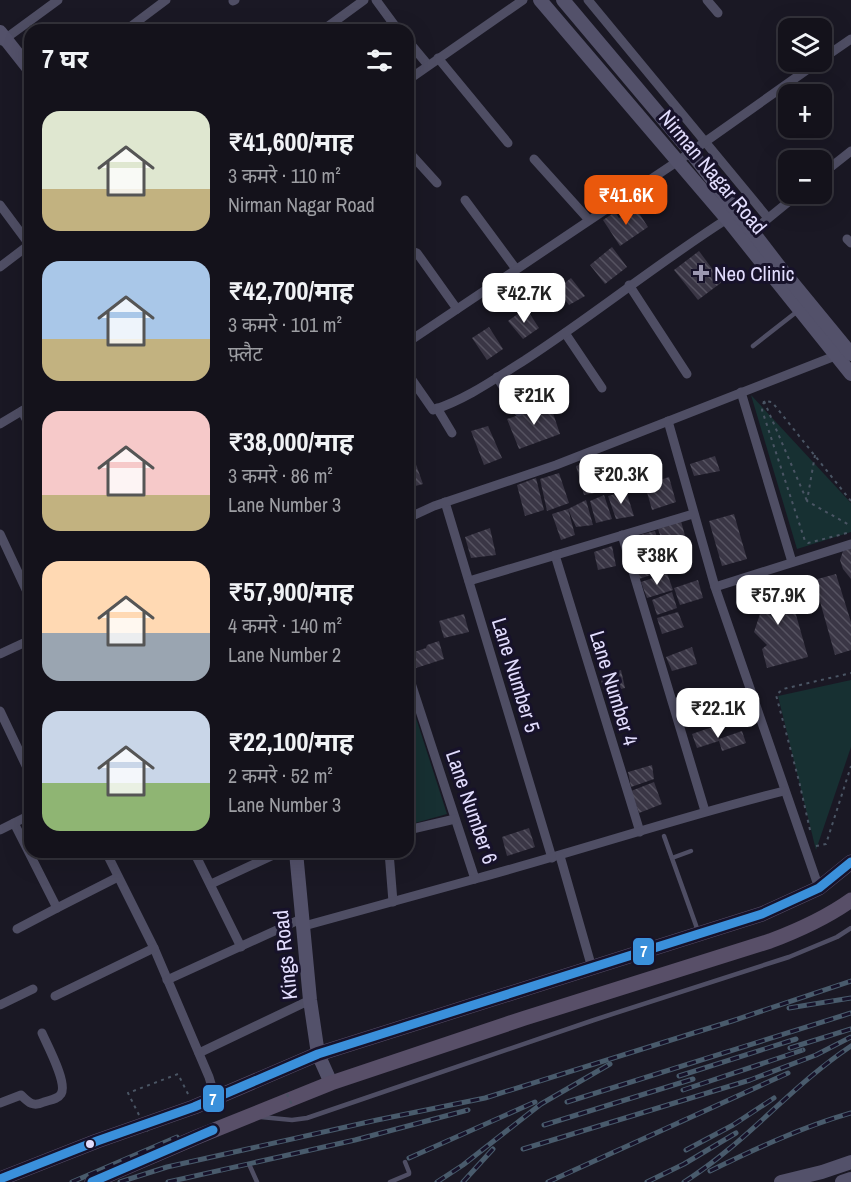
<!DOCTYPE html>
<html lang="hi">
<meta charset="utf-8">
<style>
:root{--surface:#14121b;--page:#1d1b24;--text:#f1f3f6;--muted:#9d9ea3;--line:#33323a;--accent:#ea580c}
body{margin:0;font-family:"Archivo Narrow","Noto Sans Devanagari",sans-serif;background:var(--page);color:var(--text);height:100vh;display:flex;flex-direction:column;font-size:22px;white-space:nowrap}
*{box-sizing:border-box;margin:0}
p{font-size:20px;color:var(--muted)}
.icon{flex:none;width:33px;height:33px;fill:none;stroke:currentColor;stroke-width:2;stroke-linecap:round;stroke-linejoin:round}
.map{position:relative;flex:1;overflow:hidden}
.side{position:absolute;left:24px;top:24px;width:390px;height:834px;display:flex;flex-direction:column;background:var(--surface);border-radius:18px;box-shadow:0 6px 24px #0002,0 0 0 2px var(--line)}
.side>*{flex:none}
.controls{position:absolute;left:778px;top:18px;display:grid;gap:12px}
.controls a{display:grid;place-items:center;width:54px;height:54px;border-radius:12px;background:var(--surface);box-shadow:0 6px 24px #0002,0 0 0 2px var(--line);font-size:30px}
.price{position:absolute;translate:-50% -51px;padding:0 14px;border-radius:12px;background:#fff;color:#222;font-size:20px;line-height:39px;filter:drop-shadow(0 2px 3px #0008)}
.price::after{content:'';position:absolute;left:50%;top:36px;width:18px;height:14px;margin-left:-9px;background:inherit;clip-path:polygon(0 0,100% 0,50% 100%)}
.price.active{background:var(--accent);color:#fff}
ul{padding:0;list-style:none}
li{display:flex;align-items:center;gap:18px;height:150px;padding:0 18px}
li span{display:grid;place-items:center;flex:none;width:168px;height:120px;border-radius:18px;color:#555}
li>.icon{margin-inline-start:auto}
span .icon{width:72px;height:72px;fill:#fffc;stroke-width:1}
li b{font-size:26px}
h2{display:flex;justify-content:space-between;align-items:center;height:72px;padding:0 18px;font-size:26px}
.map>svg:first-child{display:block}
</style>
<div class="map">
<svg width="851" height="1182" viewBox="0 0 851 1182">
<defs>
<pattern id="building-back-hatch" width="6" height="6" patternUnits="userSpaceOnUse" patternTransform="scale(1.5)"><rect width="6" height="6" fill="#3a3645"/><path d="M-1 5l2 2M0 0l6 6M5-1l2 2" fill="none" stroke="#565361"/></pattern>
</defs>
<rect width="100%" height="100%" fill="#1a1824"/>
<g fill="#173032">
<path d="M751,395L851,503V532L797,549Z"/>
<path d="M851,680V747L816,850L778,696Z"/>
<path d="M408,693L447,814L408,825Z"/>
</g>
<g fill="url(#building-back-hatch)">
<path d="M635,207L648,227L620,246L603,220L615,212L619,218Z"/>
<path d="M612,247L627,267L605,284L590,265Z"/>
<path d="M699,251L722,282L698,300L674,270Z"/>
<path d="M571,278L585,296L569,305L557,289Z"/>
<path d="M526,308L539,328L523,339L508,321Z"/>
<path d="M489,327L503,349L487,360L472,338Z"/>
<path d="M550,404L560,434L519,449L507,419Z"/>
<path d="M488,426L502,458L484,465L471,431Z"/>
<path d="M408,442L423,484L408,488Z"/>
<path d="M715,456L720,471L694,476L690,464Z"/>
<path d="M593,460L600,492L584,495L576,466Z"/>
<path d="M559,473L569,503L547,511L540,479Z"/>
<path d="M669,477L676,502L652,510L645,485Z"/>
<path d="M536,478L544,510L525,516L517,485Z"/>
<path d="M626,491L634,516L616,519L608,496Z"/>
<path d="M604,495L612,519L596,523L590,501Z"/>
<path d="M586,500L593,525L576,527L568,509L575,535L561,540L552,514L568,509Z"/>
<path d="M734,514L747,559L722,566L709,521Z"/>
<path d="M681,521L692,562L672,568L658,529Z"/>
<path d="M490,528L496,555L471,558L465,537Z"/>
<path d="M655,531L661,549L639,556L633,537Z"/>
<path d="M612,546L616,566L598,570L594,552Z"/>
<path d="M851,548V579L843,569L840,560L843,551Z"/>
<path d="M663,552L666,570L639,579L633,558Z"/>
<path d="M667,573L673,590L647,598L641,582Z"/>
<path d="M836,574L851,622V650L835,655L814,580Z"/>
<path d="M698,580L703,598L680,605L674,588Z"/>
<path d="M787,583L808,657L767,668L762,649L767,645L754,632L761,611L752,613L746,596Z"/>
<path d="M672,592L677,608L657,615L652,600Z"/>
<path d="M678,612L684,627L662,634L657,618Z"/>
<path d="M464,614L469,632L444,638L439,621Z"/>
<path d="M439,641L444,659L416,668L411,653L426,648L427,645Z"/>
<path d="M692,647L697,664L672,671L666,657Z"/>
<path d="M621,670L625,688L605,693L600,677Z"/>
<path d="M705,688L712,704L687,713L681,696Z"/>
<path d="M715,726L719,739L742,731L746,743L722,751L719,741L697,748L692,734Z"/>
<path d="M652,765L654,779L631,787L628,772Z"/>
<path d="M654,782L662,804L639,813L631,791Z"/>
<path d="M529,828L535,847L507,856L502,837Z"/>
</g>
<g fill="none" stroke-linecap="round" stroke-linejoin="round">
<g stroke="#4a5564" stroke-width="2" stroke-dasharray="3 4.5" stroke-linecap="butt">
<path d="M764,401L807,501"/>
<path d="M815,455L807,501L851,526"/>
<path d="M851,501L772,402L764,401L762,410L805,541L808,543L851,532"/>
<path d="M810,830L799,781L776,695L783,689L851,673"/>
<path d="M816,846L826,844L851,766"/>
<path d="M139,1115L128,1093L178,1074L189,1096"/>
</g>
<g stroke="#4f4e64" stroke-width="4.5">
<path d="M753,346L799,310"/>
<path d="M664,836L698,931"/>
<path d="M672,858L691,851"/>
<path d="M261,1117L292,1120L307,1118L594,1020L789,957L837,937L851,928"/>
<path d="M249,1164L257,1182"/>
<path d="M390,1182L409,1174V1172L405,1162"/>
</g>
<g stroke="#4f4e64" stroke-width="9">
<path d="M376,0L398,30"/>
<path d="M588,0L768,218"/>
<path d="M707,0L718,13"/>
<path d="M233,1L235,0"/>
<path d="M126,30L166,0"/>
<path d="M323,30L364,0"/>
<path d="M2,41L58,0"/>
<path d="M408,41L428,65"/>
<path d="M438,58L508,143"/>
<path d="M822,59L851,39"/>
<path d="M408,80L523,0"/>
<path d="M408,151L437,183"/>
<path d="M534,159L589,220"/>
<path d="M822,174L851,151"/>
<path d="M465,200L516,269"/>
<path d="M0,205L29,244"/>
<path d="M749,234L798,194"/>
<path d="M847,239L851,243"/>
<path d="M408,250L417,253L457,309"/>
<path d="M0,267L30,244"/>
<path d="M629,285L687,374"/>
<path d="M565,333L602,388"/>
<path d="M408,342L678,161L818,62"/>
<path d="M408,374L433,410C467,399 496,378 525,360C594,315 658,263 727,219"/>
<path d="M497,377L519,412"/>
<path d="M741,392L792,562"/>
<path d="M437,408L452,433"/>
<path d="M22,411L30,427"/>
<path d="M668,421L715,587L819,888"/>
<path d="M0,424L30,406"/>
<path d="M445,502L552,858"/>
<path d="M408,518L434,506L556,465L835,356"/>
<path d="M0,534L30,598"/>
<path d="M622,535L705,811"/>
<path d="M555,555L640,832"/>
<path d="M469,581L693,514"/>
<path d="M715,587L851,544"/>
<path d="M0,654L30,640"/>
<path d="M408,674L475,879C579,851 680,817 784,791"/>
<path d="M0,711L30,774"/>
<path d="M14,823L57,908L118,877"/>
<path d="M0,830L30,815"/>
<path d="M408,830L455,819"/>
<path d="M106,852L154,948L209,1077L215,1097"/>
<path d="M194,852L241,947"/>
<path d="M389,852L393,902"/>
<path d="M560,856L592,968"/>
<path d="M211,884L280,852"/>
<path d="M304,926L475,879"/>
<path d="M17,929L57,908"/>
<path d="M167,980L303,918"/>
<path d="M55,996L154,948"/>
<path d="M0,1005L33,989"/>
<path d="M199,1053L310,1000"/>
<path d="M0,1103L21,1095C29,1103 33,1107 44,1102C50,1100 58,1099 61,1094C68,1083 47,1045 42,1033"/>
</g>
<g stroke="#53516a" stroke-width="14">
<path d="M540,0L727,219L851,374"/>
<path d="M563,0L691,152L782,270L851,354"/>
<path d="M0,32L30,70"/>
<path d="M296,852L310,1000L318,1054L331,1083"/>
<path d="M781,1182L822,1172L851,1162"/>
<path d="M842,1182L851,1179"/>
</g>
<g stroke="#584f68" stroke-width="15">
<path d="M0,1179L97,1141L194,1107L318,1054L762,914L819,888L851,862"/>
<path d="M92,1182L197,1137L331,1083L525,1018L770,941C799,930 826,918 851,900"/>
</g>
<g stroke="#495b6c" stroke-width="5">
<g id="rail">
<path d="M789,1008L851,998"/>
<path d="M790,1048L851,1029"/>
<path d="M679,1076L796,1039"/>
<path d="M683,1090L803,1050"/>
<path d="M567,1102L851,1013"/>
<path d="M544,1125L693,1079"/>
<path d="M523,1149L750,1080L816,1055L851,1037"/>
<path d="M686,1150L733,1125L774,1098"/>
<path d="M409,1158L535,1102"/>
<path d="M710,1171C755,1149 802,1127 851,1113"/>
<path d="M72,1182L177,1137"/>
<path d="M120,1182L167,1167L377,1120L485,1098L732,1021L851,981"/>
<path d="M168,1182L355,1140L468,1110"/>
<path d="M437,1182L463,1165L541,1104L610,1064"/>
<path d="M463,1182L493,1149"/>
<path d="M548,1182L788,1073"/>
<path d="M647,1182L684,1164L736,1133"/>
<path d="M684,1182C745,1144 791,1086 851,1046"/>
</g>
</g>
<use href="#rail" stroke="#17122a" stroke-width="3" stroke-dasharray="9" stroke-linecap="butt"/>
<g stroke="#4a5564" stroke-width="2" stroke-dasharray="3 4.5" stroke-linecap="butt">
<path d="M287,1094L292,1105"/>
<path d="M143,1122L149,1133"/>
</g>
<g stroke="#17122a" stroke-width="14">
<g id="bus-1">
<path d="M0,1179L97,1141L194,1107L318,1054L762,914L819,888L851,862"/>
<path d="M92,1182L213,1130"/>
</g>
</g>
<use href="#bus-1" stroke="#3a90db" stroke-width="9"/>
</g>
<path fill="#9c98b1" stroke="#17122a" stroke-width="2" d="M698 264h6v6h6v6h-6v6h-6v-6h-6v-6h6z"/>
<circle fill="#e2ddfd" stroke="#17122a" stroke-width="2" cx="90" cy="1144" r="5"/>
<g text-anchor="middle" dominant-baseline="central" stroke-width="6" stroke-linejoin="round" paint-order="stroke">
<g font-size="21" fill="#e2ddfd" stroke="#17122a">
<text transform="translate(713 172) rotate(50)">Nirman Nagar Road</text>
<text transform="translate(516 675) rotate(73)">Lane Number 5</text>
<text transform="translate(614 688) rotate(73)">Lane Number 4</text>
<text transform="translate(472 807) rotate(71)">Lane Number 6</text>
<text transform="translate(285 955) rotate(-96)">Kings Road</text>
</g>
<g font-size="21" fill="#e2ddfd" stroke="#17122a" text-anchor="start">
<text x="714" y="273">Neo Clinic</text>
</g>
</g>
<g stroke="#17122a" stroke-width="2">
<rect x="632" y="937" width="23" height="29" rx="6" fill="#3a90db"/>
<rect x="202" y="1084" width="23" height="29" rx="6" fill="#3a90db"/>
</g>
<g font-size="16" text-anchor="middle" font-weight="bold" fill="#fff">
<text x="644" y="957">7</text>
<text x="213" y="1105">7</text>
</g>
</svg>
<div class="controls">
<a><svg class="icon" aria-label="layers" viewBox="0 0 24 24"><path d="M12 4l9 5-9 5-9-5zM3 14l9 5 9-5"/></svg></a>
<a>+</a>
<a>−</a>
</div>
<b class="price active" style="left:626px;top:226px">₹41.6K</b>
<b class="price" style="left:524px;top:324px">₹42.7K</b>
<b class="price" style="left:534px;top:426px">₹21K</b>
<b class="price" style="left:621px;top:505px">₹20.3K</b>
<b class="price" style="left:657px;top:586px">₹38K</b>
<b class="price" style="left:778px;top:626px">₹57.9K</b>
<b class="price" style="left:718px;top:739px">₹22.1K</b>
<section class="side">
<h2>7 घर<svg class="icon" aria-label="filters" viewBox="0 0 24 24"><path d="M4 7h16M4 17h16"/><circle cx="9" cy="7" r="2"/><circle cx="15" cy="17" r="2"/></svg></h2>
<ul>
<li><span style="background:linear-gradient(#dfe7d0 65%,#c2b280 0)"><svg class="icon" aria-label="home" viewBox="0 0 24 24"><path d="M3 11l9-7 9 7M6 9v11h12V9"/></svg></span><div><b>₹41,600/माह</b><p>3 कमरे · 110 m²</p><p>Nirman Nagar Road</p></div></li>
<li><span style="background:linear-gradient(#a9c7e8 65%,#c2b280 0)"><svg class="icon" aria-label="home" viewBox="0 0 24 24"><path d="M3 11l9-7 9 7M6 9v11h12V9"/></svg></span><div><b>₹42,700/माह</b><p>3 कमरे · 101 m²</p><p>फ़्लैट</p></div></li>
<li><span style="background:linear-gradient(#f6c9c9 70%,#c2b280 0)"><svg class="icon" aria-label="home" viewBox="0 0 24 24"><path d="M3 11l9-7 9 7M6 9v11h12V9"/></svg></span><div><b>₹38,000/माह</b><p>3 कमरे · 86 m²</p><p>Lane Number 3</p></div></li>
<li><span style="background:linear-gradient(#ffd9b3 60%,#9aa5b1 0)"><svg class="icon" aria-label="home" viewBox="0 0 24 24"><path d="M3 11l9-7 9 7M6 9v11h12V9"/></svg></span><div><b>₹57,900/माह</b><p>4 कमरे · 140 m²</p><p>Lane Number 2</p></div></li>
<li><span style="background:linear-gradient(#c9d6e8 60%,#8fb573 0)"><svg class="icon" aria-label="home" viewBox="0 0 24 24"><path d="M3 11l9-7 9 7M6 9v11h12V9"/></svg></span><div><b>₹22,100/माह</b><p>2 कमरे · 52 m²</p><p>Lane Number 3</p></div></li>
</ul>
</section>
</div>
